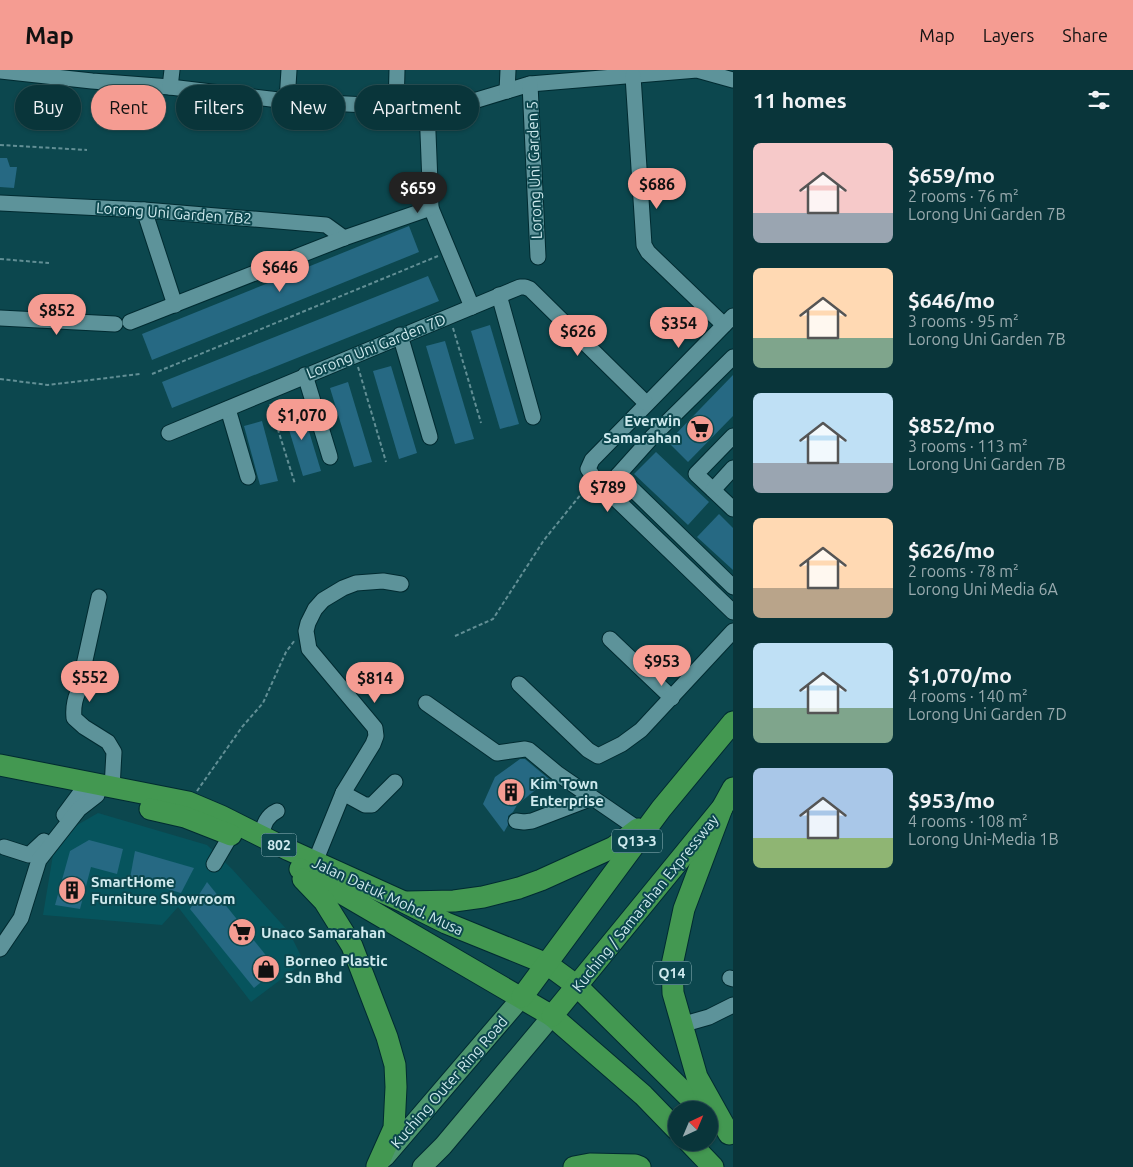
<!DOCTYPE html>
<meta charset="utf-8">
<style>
:root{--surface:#09353a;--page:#123d42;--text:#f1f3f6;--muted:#99abaf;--line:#295054;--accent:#f59c92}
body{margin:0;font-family:Ubuntu,sans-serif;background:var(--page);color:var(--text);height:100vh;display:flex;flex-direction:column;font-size:19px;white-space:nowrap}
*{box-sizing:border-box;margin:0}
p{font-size:16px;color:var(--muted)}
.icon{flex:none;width:28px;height:28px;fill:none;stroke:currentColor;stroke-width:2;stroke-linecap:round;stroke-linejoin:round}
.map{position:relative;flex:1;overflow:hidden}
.details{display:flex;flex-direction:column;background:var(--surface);width:400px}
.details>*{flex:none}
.guide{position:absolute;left:15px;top:15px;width:475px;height:45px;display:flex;gap:10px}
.needle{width:32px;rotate:44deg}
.tools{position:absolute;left:668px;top:1031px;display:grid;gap:10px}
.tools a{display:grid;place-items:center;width:50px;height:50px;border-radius:50%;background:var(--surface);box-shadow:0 1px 4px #0004,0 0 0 1px var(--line);font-size:25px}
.price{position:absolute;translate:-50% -42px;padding:0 11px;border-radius:18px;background:var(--accent);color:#111;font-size:16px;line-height:32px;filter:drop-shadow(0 1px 2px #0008)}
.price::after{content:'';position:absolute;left:50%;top:30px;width:15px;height:11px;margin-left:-8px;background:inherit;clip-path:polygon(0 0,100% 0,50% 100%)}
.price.selected{background:#222;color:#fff}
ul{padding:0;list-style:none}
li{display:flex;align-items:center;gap:15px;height:125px;padding:0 20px}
li span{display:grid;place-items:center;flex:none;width:140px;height:100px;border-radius:8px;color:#555}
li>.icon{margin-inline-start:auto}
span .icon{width:60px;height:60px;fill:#fffc;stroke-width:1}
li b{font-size:21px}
h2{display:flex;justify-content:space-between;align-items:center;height:60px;padding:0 20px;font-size:21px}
.pill{padding:0 18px;border-radius:22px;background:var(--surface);box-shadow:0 1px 4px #0004,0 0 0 1px var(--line);font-size:18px;line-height:45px}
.pill.selected{background:var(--accent);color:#111}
header{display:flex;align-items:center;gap:30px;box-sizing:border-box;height:70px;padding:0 25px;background:var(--accent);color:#111}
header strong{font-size:24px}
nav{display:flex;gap:28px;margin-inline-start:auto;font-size:18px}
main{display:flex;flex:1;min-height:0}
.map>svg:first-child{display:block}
</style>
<header>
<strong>Map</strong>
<nav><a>Map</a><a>Layers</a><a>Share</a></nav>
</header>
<main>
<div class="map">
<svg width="733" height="1097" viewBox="0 0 733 1097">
<rect width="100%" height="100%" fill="#0c474e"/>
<path fill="#06545d" d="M98,743L207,775L232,799L289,862L304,892L251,932L178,837L162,855L43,845L53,785L72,758Z"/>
<g fill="#266983">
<path d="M0,88H7L10,97H17L14,118L0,117Z"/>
<path d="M409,156L419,182L152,290L142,264Z"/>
<path d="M428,206L439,231L172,338L162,312Z"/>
<path d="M490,255L519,354L500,359L471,261Z"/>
<path d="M445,271L474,369L455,374L426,276Z"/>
<path d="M391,296L417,383L399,389L373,301Z"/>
<path d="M733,305V346L688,392L668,372Z"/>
<path d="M348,312L372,392L354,397L330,318Z"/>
<path d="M301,335L321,401L303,406L283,340Z"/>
<path d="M262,351L278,411L260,415L244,356Z"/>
<path d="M656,382L709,432L688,455L634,404Z"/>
<path d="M719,444L733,458V500L697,467Z"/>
<path d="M520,689H525L549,709L517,735L513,742L508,746V755L504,762L483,734L495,707Z"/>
<path d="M89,770L123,779L117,804L91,797L80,839L55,835L70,781Z"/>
<path d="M135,781L194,798L181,823L130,808Z"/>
<path d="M207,812L277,899L254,918L190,839Z"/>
</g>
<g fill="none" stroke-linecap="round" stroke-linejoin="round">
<g stroke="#002b31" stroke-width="17">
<g id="minor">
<path d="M0,1L92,11L170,17L287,31L427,38L467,33L530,14L697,0L733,10"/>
<path d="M633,6L644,175L648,182L724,255"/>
<path d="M530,14L538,187"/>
<path d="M170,17L172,0"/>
<path d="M507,21L508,0"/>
<path d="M287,31L289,0"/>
<path d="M396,37L397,0"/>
<path d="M427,38L431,138L472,237"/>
<path d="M0,133L144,140L326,155L344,168"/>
<path d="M144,140L175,235"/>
<path d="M499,225L533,347"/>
<path d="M733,246L592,390L588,399L595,409L733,542"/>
<path d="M0,248L115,254"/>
<path d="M130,252L344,168L431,138"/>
<path d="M400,265L430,367"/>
<path d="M305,305L330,387"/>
<path d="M228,339L248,407"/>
<path d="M169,363L520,217H525L530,219L646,333"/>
<path d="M733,366L696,404L733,439"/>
<path d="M618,405L653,366L733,287"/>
<path d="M605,419L618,405L733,517"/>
<path d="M713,420L733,398"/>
<path d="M99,527L78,622C74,631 73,638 74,648L84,657L108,672L114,682L112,718"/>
<path d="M610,569L672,628"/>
<path d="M519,614L588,680L598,686L622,674L641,660L733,561"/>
<path d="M426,633L497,683L525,679L529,680L558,704L638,759"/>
<path d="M343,723L365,735H372L395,712"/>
<path d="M64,745L81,722"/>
<path d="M516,751L524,752L532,751L592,728"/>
<path d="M261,766C264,755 266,746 277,741"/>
<path d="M4,777L29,785L44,771"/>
<path d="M315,792L343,723L373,674L376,666L375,658L309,579L306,561L308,553L315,539L323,530L343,518L356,513L383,511L401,514"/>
<path d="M214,794L231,765"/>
<path d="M0,879L21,848L39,790L79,739L97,725"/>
<path d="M730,908L733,909"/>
<path d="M681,955L709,947L733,935"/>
</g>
</g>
<g stroke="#002b31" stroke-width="21">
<g id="major">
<path d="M385,1087L522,927"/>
<path d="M422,1097L443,1076L552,946"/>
</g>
</g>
<g stroke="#002b31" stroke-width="23">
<g id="highway">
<path d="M0,695L188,732L221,746L289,780L404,832L446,853L547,894L577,916L702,1040"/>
<path d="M722,738L684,839L672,895L673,923L697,1007L729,1064"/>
<path d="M150,739L185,747L231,765"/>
<path d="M300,799L552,946L643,1025L676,1059"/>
<path d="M303,809L324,831L352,876L387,967L395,995L396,1017L394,1058L377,1096"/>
<path d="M407,832L454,831L483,827L519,818L541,810L614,777L638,759"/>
<path d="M522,927L661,739L733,652"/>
<path d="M552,946L722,738L733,718"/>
<path d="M689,1072L713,1097"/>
<path d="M574,1097L590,1094L635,1095L640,1097"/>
</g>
</g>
<g stroke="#628f95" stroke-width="2" stroke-dasharray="4 2.5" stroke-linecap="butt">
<path d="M0,75L87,80"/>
<path d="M0,189L49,193"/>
<path d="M453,258L481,353"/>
<path d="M358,297L386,392"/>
<path d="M152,304L438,186"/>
<path d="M0,309L48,315L140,304"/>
<path d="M270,334L295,414"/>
<path d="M455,566L493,549L544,470L586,418"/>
<path d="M197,721L242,657L263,633L286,582L295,570"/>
</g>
<use href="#minor" stroke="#5d939a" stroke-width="15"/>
<use href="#major" stroke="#4d966e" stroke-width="19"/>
<use href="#highway" stroke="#439851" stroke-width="21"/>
</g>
<defs>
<g id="supermarket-disc" transform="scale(1.4375)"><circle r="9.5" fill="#f59c92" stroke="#0c474e"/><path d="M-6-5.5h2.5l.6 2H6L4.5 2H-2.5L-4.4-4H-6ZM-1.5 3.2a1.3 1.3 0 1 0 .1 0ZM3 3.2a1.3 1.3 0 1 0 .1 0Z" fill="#111"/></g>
<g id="building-disc" transform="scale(1.4375)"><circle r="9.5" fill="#f59c92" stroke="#0c474e"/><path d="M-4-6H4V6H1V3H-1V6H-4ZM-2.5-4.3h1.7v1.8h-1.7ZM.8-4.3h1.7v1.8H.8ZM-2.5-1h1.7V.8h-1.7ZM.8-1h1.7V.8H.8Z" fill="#111"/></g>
<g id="shop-disc" transform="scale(1.4375)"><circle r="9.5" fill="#f59c92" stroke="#0c474e"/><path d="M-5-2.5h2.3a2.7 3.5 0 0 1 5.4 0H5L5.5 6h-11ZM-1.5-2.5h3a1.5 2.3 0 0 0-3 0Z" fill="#111"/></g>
</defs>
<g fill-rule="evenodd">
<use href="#supermarket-disc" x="700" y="359"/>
<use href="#building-disc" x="511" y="722"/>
<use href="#building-disc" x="72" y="820"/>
<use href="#supermarket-disc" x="242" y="862"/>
<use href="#shop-disc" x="266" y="899"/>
</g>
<g text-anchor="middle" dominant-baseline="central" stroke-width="4" stroke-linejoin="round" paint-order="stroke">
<g fill="#0c474e" stroke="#94b9be" stroke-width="1">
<rect x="612" y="759.5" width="50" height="23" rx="4"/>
<rect x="261.5" y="763.5" width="35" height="23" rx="4"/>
<rect x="653" y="891.5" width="38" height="23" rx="4"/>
</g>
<g font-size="14" font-weight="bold" fill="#cfeaee">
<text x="637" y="771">Q13-3</text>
<text x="279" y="775">802</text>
<text x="672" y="903">Q14</text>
</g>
<g font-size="15" fill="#cfeaee" stroke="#0c474e">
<text transform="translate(534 100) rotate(-92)">Lorong Uni Garden 5</text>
<text transform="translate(174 143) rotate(4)">Lorong Uni Garden 7B2</text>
<text transform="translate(376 276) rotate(-22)">Lorong Uni Garden 7D</text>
<text transform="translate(388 826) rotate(25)">Jalan Datuk Mohd. Musa</text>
<text transform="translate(645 833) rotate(-51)">Kuching / Samarahan Expressway</text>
<text transform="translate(449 1012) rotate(-49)">Kuching Outer Ring Road</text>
</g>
<g font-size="15" font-weight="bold" fill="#cfeaee" stroke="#0c474e" text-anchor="start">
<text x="681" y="350" text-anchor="end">Everwin<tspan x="681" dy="17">Samarahan</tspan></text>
<text x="530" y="713">Kim Town<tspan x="530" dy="17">Enterprise</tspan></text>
<text x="91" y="811">SmartHome<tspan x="91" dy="17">Furniture Showroom</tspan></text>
<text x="261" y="862">Unaco Samarahan</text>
<text x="285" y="890">Borneo Plastic<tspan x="285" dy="17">Sdn Bhd</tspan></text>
</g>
</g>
</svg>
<div class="tools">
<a><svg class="needle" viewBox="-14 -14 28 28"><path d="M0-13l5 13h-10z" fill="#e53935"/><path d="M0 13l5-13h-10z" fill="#99abaf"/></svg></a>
</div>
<b class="price" style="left:657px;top:140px">$686</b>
<b class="price selected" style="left:418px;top:144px">$659</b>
<b class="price" style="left:280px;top:223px">$646</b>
<b class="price" style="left:57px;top:266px">$852</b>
<b class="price" style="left:679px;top:279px">$354</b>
<b class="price" style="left:578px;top:287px">$626</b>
<b class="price" style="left:302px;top:371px">$1,070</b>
<b class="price" style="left:608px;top:443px">$789</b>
<b class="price" style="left:662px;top:617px">$953</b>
<b class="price" style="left:90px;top:633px">$552</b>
<b class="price" style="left:375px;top:634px">$814</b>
<div class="guide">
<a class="pill">Buy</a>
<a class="pill selected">Rent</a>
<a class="pill">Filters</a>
<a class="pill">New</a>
<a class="pill">Apartment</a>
</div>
</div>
<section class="details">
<h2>11 homes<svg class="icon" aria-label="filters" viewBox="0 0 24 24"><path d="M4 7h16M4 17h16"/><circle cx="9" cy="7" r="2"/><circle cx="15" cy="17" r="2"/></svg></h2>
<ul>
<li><span style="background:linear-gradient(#f6c9c9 70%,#9aa5b1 0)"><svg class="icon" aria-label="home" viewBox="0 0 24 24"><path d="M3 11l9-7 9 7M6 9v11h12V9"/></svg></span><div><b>$659/mo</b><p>2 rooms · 76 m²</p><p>Lorong Uni Garden 7B</p></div></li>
<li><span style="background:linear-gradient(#ffd9b3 70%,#7fa58c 0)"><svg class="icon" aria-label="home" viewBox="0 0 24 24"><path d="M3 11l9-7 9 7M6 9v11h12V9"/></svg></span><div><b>$646/mo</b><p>3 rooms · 95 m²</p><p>Lorong Uni Garden 7B</p></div></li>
<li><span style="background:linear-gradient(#bfe0f5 70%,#9aa5b1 0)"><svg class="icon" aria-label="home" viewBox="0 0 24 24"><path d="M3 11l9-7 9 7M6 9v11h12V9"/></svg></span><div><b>$852/mo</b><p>3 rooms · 113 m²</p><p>Lorong Uni Garden 7B</p></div></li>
<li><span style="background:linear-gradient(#ffd9b3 70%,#b9a48a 0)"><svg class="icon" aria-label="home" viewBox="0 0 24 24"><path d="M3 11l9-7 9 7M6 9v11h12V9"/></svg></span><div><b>$626/mo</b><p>2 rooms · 78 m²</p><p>Lorong Uni Media 6A</p></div></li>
<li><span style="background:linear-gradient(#bfe0f5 65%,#7fa58c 0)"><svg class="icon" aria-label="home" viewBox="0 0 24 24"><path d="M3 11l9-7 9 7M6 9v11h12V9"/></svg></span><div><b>$1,070/mo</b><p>4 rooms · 140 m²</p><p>Lorong Uni Garden 7D</p></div></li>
<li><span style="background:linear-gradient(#a9c7e8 70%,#8fb573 0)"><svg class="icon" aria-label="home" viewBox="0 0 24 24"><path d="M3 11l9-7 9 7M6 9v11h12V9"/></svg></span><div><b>$953/mo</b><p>4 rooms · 108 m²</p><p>Lorong Uni-Media 1B</p></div></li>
</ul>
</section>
</main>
